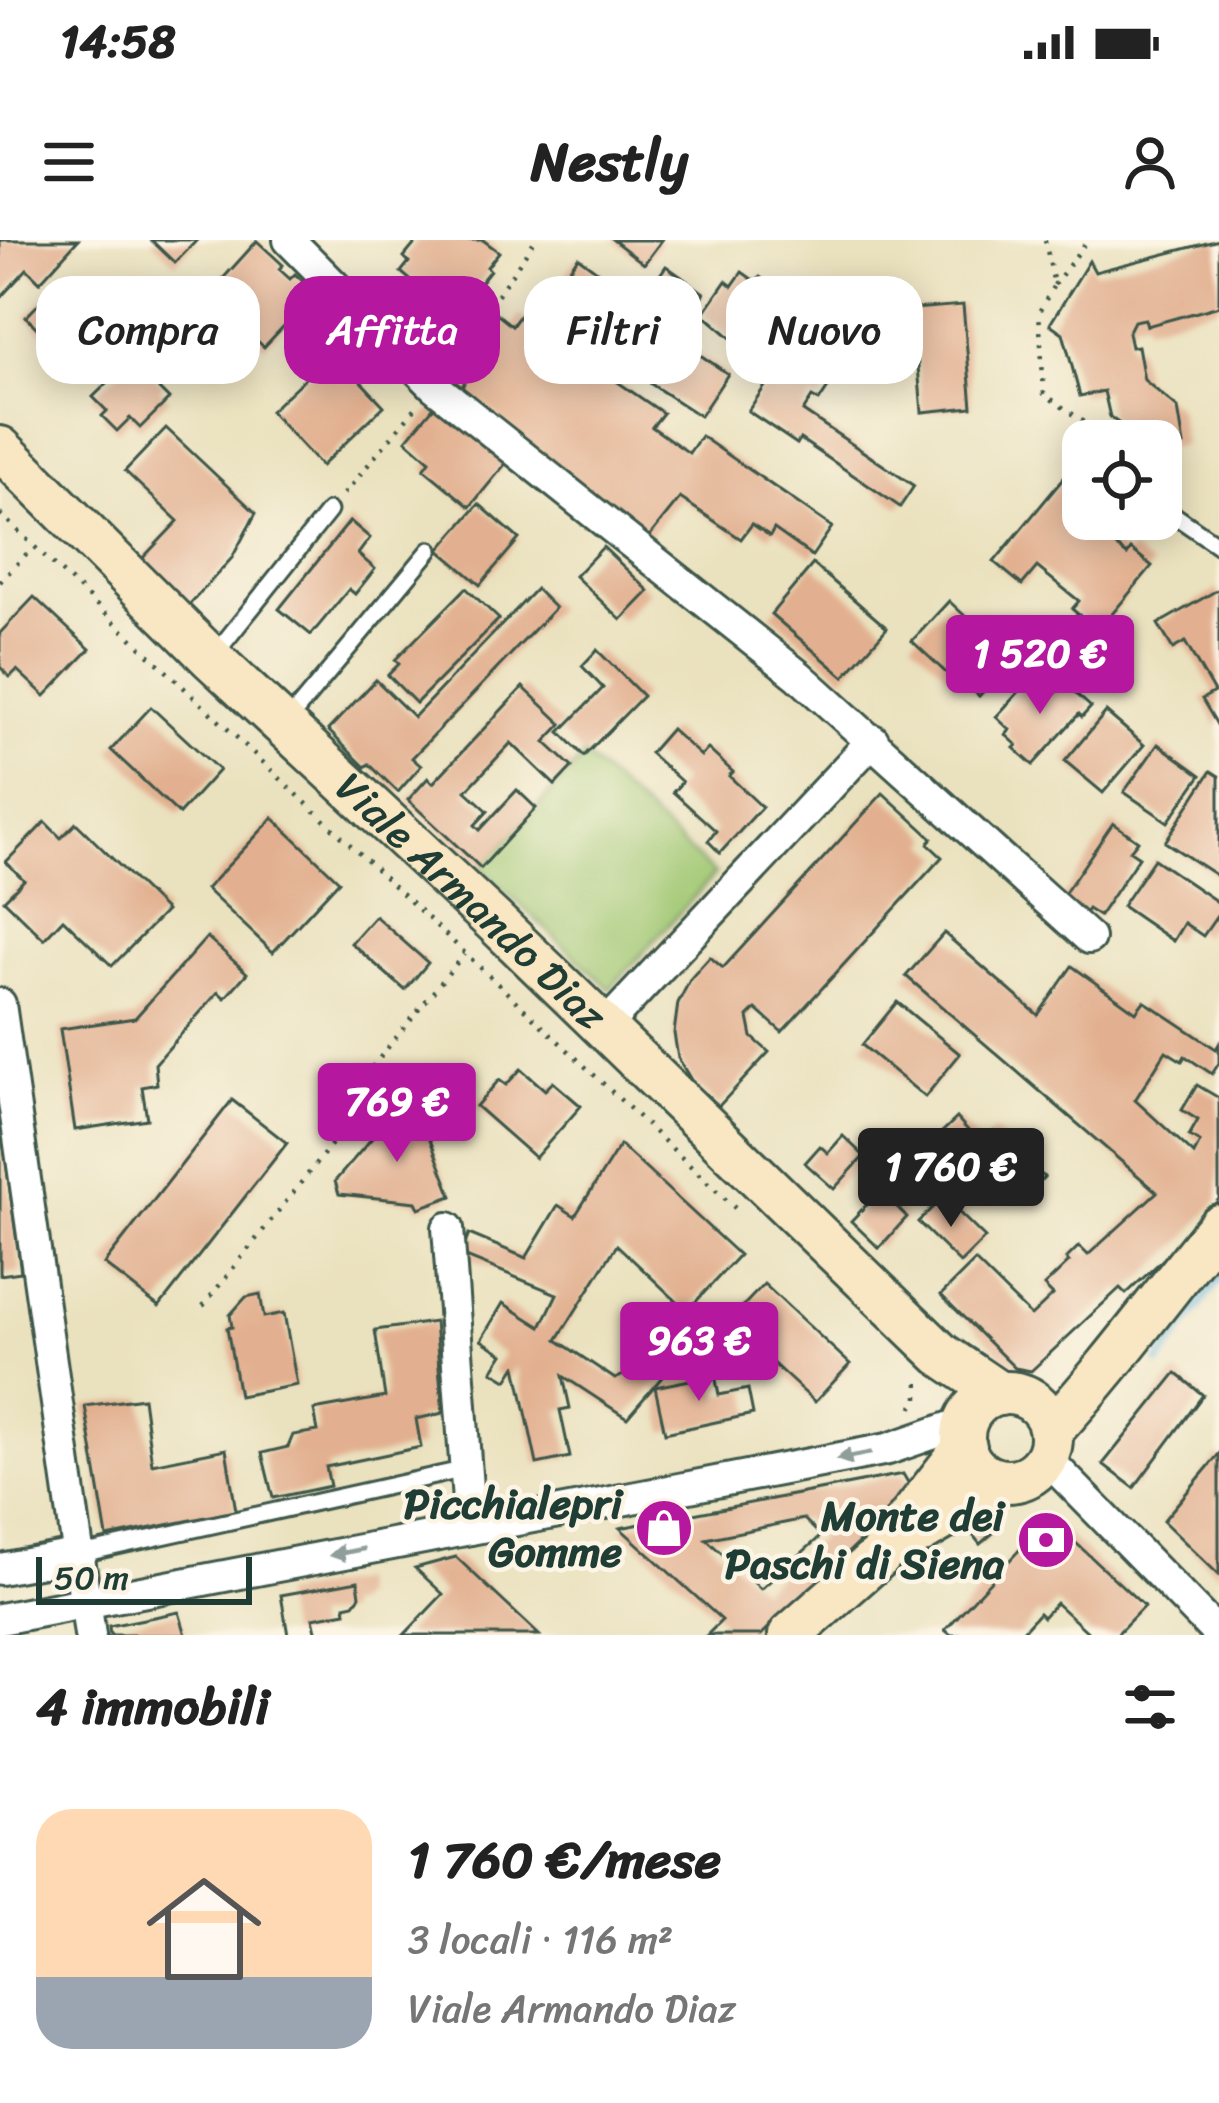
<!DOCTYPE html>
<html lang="it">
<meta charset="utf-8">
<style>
:root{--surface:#fff;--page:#f6f6f6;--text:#222;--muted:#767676;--accent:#b5179e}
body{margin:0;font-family:Sriracha,sans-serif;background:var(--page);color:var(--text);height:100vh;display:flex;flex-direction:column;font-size:45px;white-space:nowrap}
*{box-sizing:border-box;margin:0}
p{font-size:39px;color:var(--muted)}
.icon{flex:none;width:66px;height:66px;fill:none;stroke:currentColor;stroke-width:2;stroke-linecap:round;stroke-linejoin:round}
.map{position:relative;height:1395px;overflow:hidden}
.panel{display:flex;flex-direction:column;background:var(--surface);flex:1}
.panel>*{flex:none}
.hud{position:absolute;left:36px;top:36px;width:1149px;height:108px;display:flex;gap:24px}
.tools{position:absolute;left:1062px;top:180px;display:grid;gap:24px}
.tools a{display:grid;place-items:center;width:120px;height:120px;border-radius:24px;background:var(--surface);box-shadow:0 6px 30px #0003;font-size:60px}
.scale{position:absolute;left:36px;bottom:30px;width:216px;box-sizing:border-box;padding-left:12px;border:6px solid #1f3d34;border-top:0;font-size:33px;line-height:42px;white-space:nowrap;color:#1f3d34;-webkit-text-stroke:9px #fcf5e5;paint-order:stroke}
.price{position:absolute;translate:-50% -102px;padding:0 27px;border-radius:12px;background:var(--accent);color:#fff;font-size:39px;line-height:78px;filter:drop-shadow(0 3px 6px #0008)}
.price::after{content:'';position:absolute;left:50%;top:72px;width:36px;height:27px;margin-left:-18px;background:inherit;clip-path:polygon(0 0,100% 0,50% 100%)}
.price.on{background:#222;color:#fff}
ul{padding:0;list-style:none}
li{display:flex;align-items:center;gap:36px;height:300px;padding:0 36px}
li span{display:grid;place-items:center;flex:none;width:336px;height:240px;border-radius:36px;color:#555}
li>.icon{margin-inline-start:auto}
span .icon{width:144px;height:144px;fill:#fffc;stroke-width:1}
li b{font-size:51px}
h2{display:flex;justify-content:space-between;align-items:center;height:144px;padding:0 36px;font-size:51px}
.pill{padding:0 42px;border-radius:36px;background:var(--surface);box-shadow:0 6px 30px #0003;font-size:42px;line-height:108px}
.pill.on{background:var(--accent);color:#fff}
.status{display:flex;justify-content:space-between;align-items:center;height:84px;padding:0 60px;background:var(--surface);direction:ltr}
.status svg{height:33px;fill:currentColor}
header{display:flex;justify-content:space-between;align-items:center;height:156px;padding:0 36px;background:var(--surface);font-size:54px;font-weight:800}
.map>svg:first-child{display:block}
</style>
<div class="status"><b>14:58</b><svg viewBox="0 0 49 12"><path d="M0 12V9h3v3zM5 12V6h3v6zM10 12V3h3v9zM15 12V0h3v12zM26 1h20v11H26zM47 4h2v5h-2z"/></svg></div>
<header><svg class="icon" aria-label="menu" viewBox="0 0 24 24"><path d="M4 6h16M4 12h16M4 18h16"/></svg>Nestly<svg class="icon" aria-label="person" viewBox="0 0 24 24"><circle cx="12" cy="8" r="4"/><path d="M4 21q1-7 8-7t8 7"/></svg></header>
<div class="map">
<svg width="1219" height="1395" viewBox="0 0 1219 1395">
<rect width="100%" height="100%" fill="#fcf5e5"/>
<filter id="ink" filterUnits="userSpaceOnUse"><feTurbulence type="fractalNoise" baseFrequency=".00833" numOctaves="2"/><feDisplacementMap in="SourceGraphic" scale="24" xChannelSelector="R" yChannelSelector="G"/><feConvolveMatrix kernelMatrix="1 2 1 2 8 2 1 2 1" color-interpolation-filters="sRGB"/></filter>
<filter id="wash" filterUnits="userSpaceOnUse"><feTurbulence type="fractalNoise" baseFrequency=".004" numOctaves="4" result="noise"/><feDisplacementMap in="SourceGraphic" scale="48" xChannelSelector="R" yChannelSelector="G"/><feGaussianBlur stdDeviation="2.7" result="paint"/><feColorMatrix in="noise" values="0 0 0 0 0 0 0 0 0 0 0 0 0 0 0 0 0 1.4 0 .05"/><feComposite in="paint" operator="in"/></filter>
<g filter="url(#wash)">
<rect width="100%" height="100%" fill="#eae1be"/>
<path fill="#a0c772" stroke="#608253" stroke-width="3" d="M584,516L715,634L610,749L481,628Z"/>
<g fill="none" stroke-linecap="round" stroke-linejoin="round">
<path stroke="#61b4dc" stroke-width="9" d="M1159,1122L1219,1038"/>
</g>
<g id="blocks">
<g fill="#e2b090" fill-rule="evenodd">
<path d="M0,0H78L40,42L27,29L0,58Z"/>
<path d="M151,0H197L175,23Z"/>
<path d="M418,0H483L499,12L487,27L490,30L468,58L462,53L452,65L427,44L422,50L401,32L409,22L404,17Z"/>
<path d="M613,0H662L644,24Z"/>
<path d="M1219,0V66L1147,86L1145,79L1134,81L1128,93L1131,107L1138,106L1144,140L1178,168L1184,205L1161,209V201H1143L1110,177L1104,151L1080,156L1063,93L1050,84L1089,21L1095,32Z"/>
<path d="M257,1L283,25L279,29L290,39L295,34L315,53L264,107L252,96L246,103L214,74L230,56L218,44Z"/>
<path d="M578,17L627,53L605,82L599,78L585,97L542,65Z"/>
<path d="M666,26L704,53L690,72L653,45Z"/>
<path d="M742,32L756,42L760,37L783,53L761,86L754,81L738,104L703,74L726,41L732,46Z"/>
<path d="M64,38L107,80L69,120L26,77Z"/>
<path d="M167,41L183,58L161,80L145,63Z"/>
<path d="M963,65L972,167L922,172L913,69Z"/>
<path d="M497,74L512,86L520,75L663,173L652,187L689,213L701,196L832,287L812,316L774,289L770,296L752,284L741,299L680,258L644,303L481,162L475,169L459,156L467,135L458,128Z"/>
<path d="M805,88L844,114L832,131L837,134L819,161L812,157L803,171L914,246L900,267L800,199L797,204L748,171Z"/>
<path d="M675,107L690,108L728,134L700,176L651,144Z"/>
<path d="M140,111L156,126L150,132L163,145L159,149L169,159L140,188L130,178L117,191L102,176L107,171L93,157Z"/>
<path d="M333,112L384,166L321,226L270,171Z"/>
<path d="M437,163L507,222L470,267L424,229L430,221L406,200Z"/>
<path d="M166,188L256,273L232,318L188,366L140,321L178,281L125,231Z"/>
<path d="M1067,234L1083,248V279L1127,315L1131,309L1152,326L1098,391L1072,369L1079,361L1037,327L1022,345L994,322Z"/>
<path d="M479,264L519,299L480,345L439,310Z"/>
<path d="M350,281L370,298L358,314L375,329L355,354L349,349L311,395L279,369Z"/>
<path d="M603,307L649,351L621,380L575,336Z"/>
<path d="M813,324L887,388L844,437L771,374Z"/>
<path d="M466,348L499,379L416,463L388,435L399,424L395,420Z"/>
<path d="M536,349L555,368L412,518L421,526L398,552L369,524L365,527L328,490L376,440L414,477Z"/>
<path d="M1219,349V488L1202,459L1214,452L1185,402L1173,409L1158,384Z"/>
<path d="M34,357L90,409L45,456L17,430L10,437L0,427V393Z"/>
<path d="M949,361L1012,420L979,456L961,439L957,443L912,401Z"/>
<path d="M597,410L643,456L584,516L560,492L603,448L582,426Z"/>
<path d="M1035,434L1056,453L1065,444L1091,467L1082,477L1079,474L1033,525L1014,508L1017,505L1006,495L1010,490L996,477Z"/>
<path d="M523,447L562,484L545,502L572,527L555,545L511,503L466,551L488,571L475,585L480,590L517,550L536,568L481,628L408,560L428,538L433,543Z"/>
<path d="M151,467L219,530L179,574L111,510Z"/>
<path d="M1106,472L1144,505L1103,553L1065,521Z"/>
<path d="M671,489L701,516L708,509L733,532L729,536L762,567L720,613L708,601L716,591L673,552L682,542L650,513Z"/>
<path d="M1158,504L1201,535L1168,582L1124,552Z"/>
<path d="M1211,531L1219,536V637L1165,602Z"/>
<path d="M883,553L932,598L928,604L942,617L782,792L756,769L748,777L752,797L769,812L719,866L691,840L678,818L674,793L678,763L691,738L710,717L723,728Z"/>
<path d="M273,578L339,641L273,712L206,649Z"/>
<path d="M45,582L61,598L76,583L166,671L112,726L63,679L44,699L4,660L24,640L6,622Z"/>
<path d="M1113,583L1138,601L1130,611L1139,617L1099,676L1088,669L1081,679L1058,663Z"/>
<path d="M1154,619L1219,663V673L1203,696L1184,683L1173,701L1122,666Z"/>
<path d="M375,676L428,723L405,750L351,703Z"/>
<path d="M944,693L1038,775L1072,726L1136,772L1144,761L1216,809L1219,804V823L1212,834L1185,816L1182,821L1166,811L1135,860L1194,914L1200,902L1189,896L1198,880L1182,870L1197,845L1219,858V959L1187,997L1126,1054L1120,1048L1031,1131L1015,1128L941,1055L975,1021L1031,1076L1053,1055L1044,1046L1069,1022L1066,1019L1079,1006L1088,1015L1157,952L906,736Z"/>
<path d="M207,697L247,733L225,758L218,752L155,824L157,844L142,847L147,879L75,890L60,789L135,778Z"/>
<path d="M897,762L960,814L925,857L862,805Z"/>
<path d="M521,829L545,850L553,842L581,866L535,918L476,866L499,840L506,845Z"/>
<path d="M232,860L287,903L159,1067L104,1024Z"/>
<path d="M406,866L414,886L423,882L452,956L419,968L416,962L339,954L335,941L397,869Z"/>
<path d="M957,878L981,905L994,891L1044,937L1027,955L977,909L934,949L910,922Z"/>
<path d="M843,896L864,916L834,949L805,923L820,906L828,913Z"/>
<path d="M3,900L21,1032L0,1035V901Z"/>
<path d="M620,905L739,1015L687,1071L617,1005L557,1100L615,1139L630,1132L664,1092L686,1109L627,1178L563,1136L570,1168L560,1170L570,1217L537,1224L516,1126L507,1140L492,1131L503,1114L481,1100L503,1063L541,1087L557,1054L461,1015L469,994L526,1018L558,965L575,976Z"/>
<path d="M896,934L915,951L898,968L907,977L879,1008L851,981Z"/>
<path d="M943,957L985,998L960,1023L918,982Z"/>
<path d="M764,1044L850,1124L815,1162L728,1082Z"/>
<path d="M260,1054L264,1077L284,1073L297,1145L239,1156L227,1088L232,1087L230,1075L246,1057Z"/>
<path d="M435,1082L443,1173L416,1179L421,1207L326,1227L330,1246L273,1258L262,1213L288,1207L293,1195L318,1191L314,1170L385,1157L375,1090Z"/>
<path d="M1176,1133L1203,1155L1134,1248L1103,1224Z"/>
<path d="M715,1135L719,1155L748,1149L753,1174L665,1193L655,1147Z"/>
<path d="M143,1158L152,1224L226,1209L236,1271L107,1297L85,1166Z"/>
<path d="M1219,1214V1335L1163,1281Z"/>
<path d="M903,1234L913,1251L761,1395H707L722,1380L620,1288ZM804,1279L821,1296L761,1349L706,1299Z"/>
<path d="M986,1273L999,1288L980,1304L968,1289Z"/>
<path d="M1049,1278L1144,1366L1116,1395H1091L1056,1363L1043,1377L1039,1373L1019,1395H951L945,1390Z"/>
<path d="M456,1317L539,1395H404L443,1354L415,1328Z"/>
<path d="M358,1341L360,1356L354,1364L345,1366L346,1372L313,1378L317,1395H288L281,1355Z"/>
<path d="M179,1372L186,1395H110L109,1386Z"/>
</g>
</g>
</g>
<g filter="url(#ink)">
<use href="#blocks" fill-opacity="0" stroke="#3d5649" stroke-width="3"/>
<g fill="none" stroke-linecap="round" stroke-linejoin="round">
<g stroke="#3d5649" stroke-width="21">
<g id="lane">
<path d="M1161,266L1219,306"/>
<path d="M215,414L329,271"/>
<path d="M286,483L430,310"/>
<path d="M81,1314L466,1229"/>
</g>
</g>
<g stroke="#3d5649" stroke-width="36">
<g id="street">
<path d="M289,0L434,146L799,436L1089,698"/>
<path d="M0,764L90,1395"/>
<path d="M602,789L873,500"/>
<path d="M448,988L470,1289"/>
<path d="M1046,1218L1219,1395"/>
<path d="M0,1329L81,1314"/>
<path d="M0,1379L888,1209L966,1182"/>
</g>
</g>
<g stroke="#3d5649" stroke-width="48">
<g id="secondary">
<path id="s1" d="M0,208L211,418L494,681L941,1114L1000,1154"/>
<circle cx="1007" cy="1197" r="44"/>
<path d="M1051,1191C1110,1127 1163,1054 1219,986"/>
<path d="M905,1301L968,1264L990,1238"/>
<path d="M790,1395L880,1316L965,1207"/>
</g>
</g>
<g stroke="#3d5649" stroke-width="4.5" stroke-dasharray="3 9" stroke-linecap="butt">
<path d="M1045,0L1054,45L1039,72L1044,154L1111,201"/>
<path d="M1054,45L1088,0"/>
<path d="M450,124L535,0"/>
<path d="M1161,236L1175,246"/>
<path d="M344,254L417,166"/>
<path d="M0,274L735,968"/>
<path d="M0,342L33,307"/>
<path d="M203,1066L346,886L342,864L464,714"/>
<path d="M912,1168L918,1160V1139"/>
</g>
<use href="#lane" stroke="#fff" stroke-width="15"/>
<use href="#street" stroke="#fff" stroke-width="30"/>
<use href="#secondary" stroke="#f9e7c3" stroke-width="42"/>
</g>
<defs><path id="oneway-solid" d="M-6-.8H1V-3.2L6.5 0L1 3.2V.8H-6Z" transform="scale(3)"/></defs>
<g fill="#8f9e9a">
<use href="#oneway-solid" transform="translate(854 1216) rotate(169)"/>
<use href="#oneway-solid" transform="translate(347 1312) rotate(169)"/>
</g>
</g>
<defs>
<g id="shop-disc" transform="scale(3)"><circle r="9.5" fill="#b5179e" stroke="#fcf5e5"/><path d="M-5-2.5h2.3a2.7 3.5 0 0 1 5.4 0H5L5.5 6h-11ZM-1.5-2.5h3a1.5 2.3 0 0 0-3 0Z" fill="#fff"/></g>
<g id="bank-disc" transform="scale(3)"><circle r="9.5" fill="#b5179e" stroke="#fcf5e5"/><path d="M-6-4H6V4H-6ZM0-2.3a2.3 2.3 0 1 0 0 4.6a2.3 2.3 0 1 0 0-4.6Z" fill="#fff"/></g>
</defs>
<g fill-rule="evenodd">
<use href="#shop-disc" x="664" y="1288"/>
<use href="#bank-disc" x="1046" y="1300"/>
</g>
<g text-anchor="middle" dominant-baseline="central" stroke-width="9" stroke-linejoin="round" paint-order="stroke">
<g font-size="42" fill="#1f3d34" stroke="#fcf5e5">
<text stroke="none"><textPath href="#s1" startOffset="654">Viale Armando Diaz</textPath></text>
</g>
<g font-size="42" font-weight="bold" fill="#1f3d34" stroke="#fcf5e5" text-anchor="end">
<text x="622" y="1264">Picchialepri<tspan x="622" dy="48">Gomme</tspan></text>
<text x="1004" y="1276">Monte dei<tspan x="1004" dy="48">Paschi di Siena</tspan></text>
</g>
</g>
</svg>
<div class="tools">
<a><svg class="icon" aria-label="locate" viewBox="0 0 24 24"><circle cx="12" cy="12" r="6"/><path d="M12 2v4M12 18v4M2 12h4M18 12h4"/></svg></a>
</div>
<div class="scale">50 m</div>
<b class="price" style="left:1040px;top:477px">1 520 €</b>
<b class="price" style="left:397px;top:925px">769 €</b>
<b class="price on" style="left:951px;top:990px">1 760 €</b>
<b class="price" style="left:699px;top:1164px">963 €</b>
<div class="hud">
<a class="pill">Compra</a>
<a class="pill on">Affitta</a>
<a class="pill">Filtri</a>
<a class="pill">Nuovo</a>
</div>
</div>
<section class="panel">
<h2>4 immobili<svg class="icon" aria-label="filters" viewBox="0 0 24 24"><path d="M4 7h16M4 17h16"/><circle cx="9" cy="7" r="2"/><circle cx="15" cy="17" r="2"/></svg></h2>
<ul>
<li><span style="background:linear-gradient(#ffd9b3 70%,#9aa5b1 0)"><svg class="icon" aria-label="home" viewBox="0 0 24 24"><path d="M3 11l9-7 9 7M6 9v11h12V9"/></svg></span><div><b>1 760 €/mese</b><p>3 locali · 116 m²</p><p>Viale Armando Diaz</p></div></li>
</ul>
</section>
